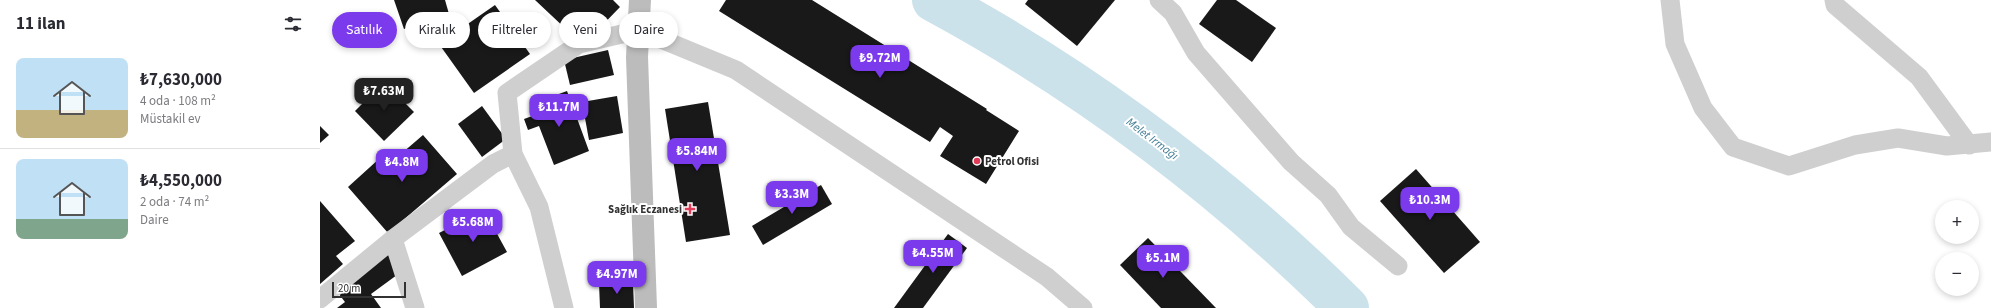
<!DOCTYPE html>
<html lang="tr">
<meta charset="utf-8">
<style>
:root{--surface:#fff;--page:#f2f2f3;--text:#2b2b33;--muted:#7c7c81;--line:#e1e1e2;--accent:#7c3aed}
body{margin:0;font-family:"Source Sans 3",sans-serif;background:var(--page);color:var(--text);height:100vh;display:flex;flex-direction:column;font-size:15px;white-space:nowrap}
*{box-sizing:border-box;margin:0}
p{font-size:13px;color:var(--muted)}
.icon{flex:none;width:22px;height:22px;fill:none;stroke:currentColor;stroke-width:2;stroke-linecap:round;stroke-linejoin:round}
.map{position:relative;flex:1;overflow:hidden}
.side{display:flex;flex-direction:column;background:var(--surface);width:320px}
.side>*{flex:none}
.guide{position:absolute;left:12px;top:12px;width:380px;height:36px;display:flex;gap:8px}
.buttons{position:absolute;left:1615px;top:200px;display:grid;gap:8px}
.buttons a{display:grid;place-items:center;width:44px;height:44px;border-radius:50%;background:var(--surface);box-shadow:0 2px 6px #0003;font-size:20px}
.scale{position:absolute;left:12px;bottom:10px;width:74px;box-sizing:border-box;padding-left:4px;border:2px solid #323232;border-top:0;font-size:11px;line-height:14px;white-space:nowrap;color:#323232;-webkit-text-stroke:3px #fff;paint-order:stroke}
.price{position:absolute;translate:-50% -34px;padding:0 9px;border-radius:8px;background:var(--accent);color:#fff;font-size:13px;line-height:26px;filter:drop-shadow(0 1px 2px #0008)}
.price::after{content:'';position:absolute;left:50%;top:24px;width:12px;height:9px;margin-left:-6px;background:inherit;clip-path:polygon(0 0,100% 0,50% 100%)}
.price.on{background:#222;color:#fff}
ul{padding:0;list-style:none}
li{display:flex;align-items:center;gap:12px;height:100px;padding:0 16px}
li+li{border-top:1px solid var(--line)}
li span{display:grid;place-items:center;flex:none;width:112px;height:80px;border-radius:8px;color:#555}
li>.icon{margin-inline-start:auto}
span .icon{width:48px;height:48px;fill:#fffc;stroke-width:1}
li b{font-size:17px}
h2{display:flex;justify-content:space-between;align-items:center;height:48px;padding:0 16px;font-size:17px}
.tag{padding:0 14px;border-radius:18px;background:var(--surface);box-shadow:0 2px 6px #0003;font-size:14px;line-height:36px}
.tag.on{background:var(--accent);color:#fff}
main{display:flex;flex:1;min-height:0}
.map>svg:first-child{display:block}
</style>
<main>
<section class="side">
<h2>11 ilan<svg class="icon" aria-label="filters" viewBox="0 0 24 24"><path d="M4 7h16M4 17h16"/><circle cx="9" cy="7" r="2"/><circle cx="15" cy="17" r="2"/></svg></h2>
<ul>
<li><span style="background:linear-gradient(#bfe0f5 65%,#c2b280 0)"><svg class="icon" aria-label="home" viewBox="0 0 24 24"><path d="M3 11l9-7 9 7M6 9v11h12V9"/></svg></span><div><b>₺7,630,000</b><p>4 oda · 108 m²</p><p>Müstakil ev</p></div></li>
<li><span style="background:linear-gradient(#bfe0f5 75%,#7fa58c 0)"><svg class="icon" aria-label="home" viewBox="0 0 24 24"><path d="M3 11l9-7 9 7M6 9v11h12V9"/></svg></span><div><b>₺4,550,000</b><p>2 oda · 74 m²</p><p>Daire</p></div></li>
</ul>
</section>
<div class="map">
<svg width="1671" height="308" viewBox="0 0 1671 308">
<rect width="100%" height="100%" fill="#fff"/>
<g fill="none" stroke-linecap="round" stroke-linejoin="round">
<path stroke="#cbe2eb" stroke-width="44" d="M614,0C768,83 903,185 1027,308"/>
</g>
<g fill="#191919">
<path d="M74,0H125L129,14L84,29Z"/>
<path d="M215,0H293L300,7L271,37L256,23L248,31Z"/>
<path d="M406,0H492L667,109L666,110L699,131L666,184L620,156L633,136L620,127L610,142L399,11Z"/>
<path d="M708,0H795L757,46L705,4Z"/>
<path d="M897,0H916L956,28L932,62L879,24Z"/>
<path d="M175,5L210,54L154,93L119,44Z"/>
<path d="M288,50L294,75L250,85L244,60Z"/>
<path d="M64,82L94,112L64,141L35,111Z"/>
<path d="M247,91L269,151L234,165L219,126L208,130L204,119L215,115L212,104Z"/>
<path d="M297,96L303,133L269,140L262,102Z"/>
<path d="M388,102L410,235L366,242L345,109Z"/>
<path d="M162,106L186,139L162,157L138,124Z"/>
<path d="M0,126L9,135L0,143Z"/>
<path d="M103,135L137,174L68,233L28,187L60,158L67,166Z"/>
<path d="M1096,169L1160,242L1124,273L1060,201Z"/>
<path d="M501,185L512,204L443,245L432,226Z"/>
<path d="M0,201L35,241L16,256L23,264L0,284Z"/>
<path d="M164,210L187,252L142,276L119,233Z"/>
<path d="M628,234L647,248L603,308H574Z"/>
<path d="M828,238L896,308H841L800,265Z"/>
<path d="M66,252L81,272L51,294L61,308H17L25,302L15,289Z"/>
<path d="M313,282L314,308H280L279,283Z"/>
</g>
<g fill="none" stroke-linecap="round" stroke-linejoin="round">
<g stroke="#cfcfcf" stroke-width="19">
<path d="M839,0L853,13L876,53L971,162L1008,195L1031,227L1078,266"/>
<path d="M1350,0L1355,44L1383,108L1413,147L1469,166L1535,145L1578,138L1627,146L1671,142"/>
<path d="M1514,0L1515,5L1599,77L1649,145"/>
<path d="M73,239L95,308"/>
<path d="M0,299L73,239L173,164L193,154"/>
<path d="M244,308L219,207L193,154L187,93L259,44L319,30L416,70L727,277L763,308"/>
</g>
<path stroke="#bcbcbc" stroke-width="22" d="M320,0L317,57L326,308"/>
</g>
<g fill="#e13b57" stroke="#fff" stroke-width="1.5">
<circle cx="657" cy="161" r="4"/>
<path d="M368 203h4v4h4v4h-4v4h-4v-4h-4v-4h4z"/>
</g>
<g text-anchor="middle" dominant-baseline="central" stroke-width="4" stroke-linejoin="round" paint-order="stroke">
<g font-size="11" font-weight="bold" fill="#323232" stroke="#fff" text-anchor="start">
<text x="665" y="161">Petrol Ofisi</text>
<text x="362" y="209" text-anchor="end">Sağlık Eczanesi</text>
</g>
<g font-size="12" font-style="italic" fill="#417b93" stroke="#fff">
<text transform="translate(832 139) rotate(37)">Melet Irmağı</text>
</g>
</g>
</svg>
<div class="buttons">
<a>+</a>
<a>−</a>
</div>
<div class="scale">20 m</div>
<b class="price" style="left:560px;top:79px">₺9.72M</b>
<b class="price on" style="left:64px;top:112px">₺7.63M</b>
<b class="price" style="left:239px;top:128px">₺11.7M</b>
<b class="price" style="left:377px;top:172px">₺5.84M</b>
<b class="price" style="left:82px;top:183px">₺4.8M</b>
<b class="price" style="left:472px;top:215px">₺3.3M</b>
<b class="price" style="left:1110px;top:221px">₺10.3M</b>
<b class="price" style="left:153px;top:243px">₺5.68M</b>
<b class="price" style="left:613px;top:274px">₺4.55M</b>
<b class="price" style="left:843px;top:279px">₺5.1M</b>
<b class="price" style="left:297px;top:295px">₺4.97M</b>
<div class="guide">
<a class="tag on">Satılık</a>
<a class="tag">Kiralık</a>
<a class="tag">Filtreler</a>
<a class="tag">Yeni</a>
<a class="tag">Daire</a>
</div>
</div>
</main>
